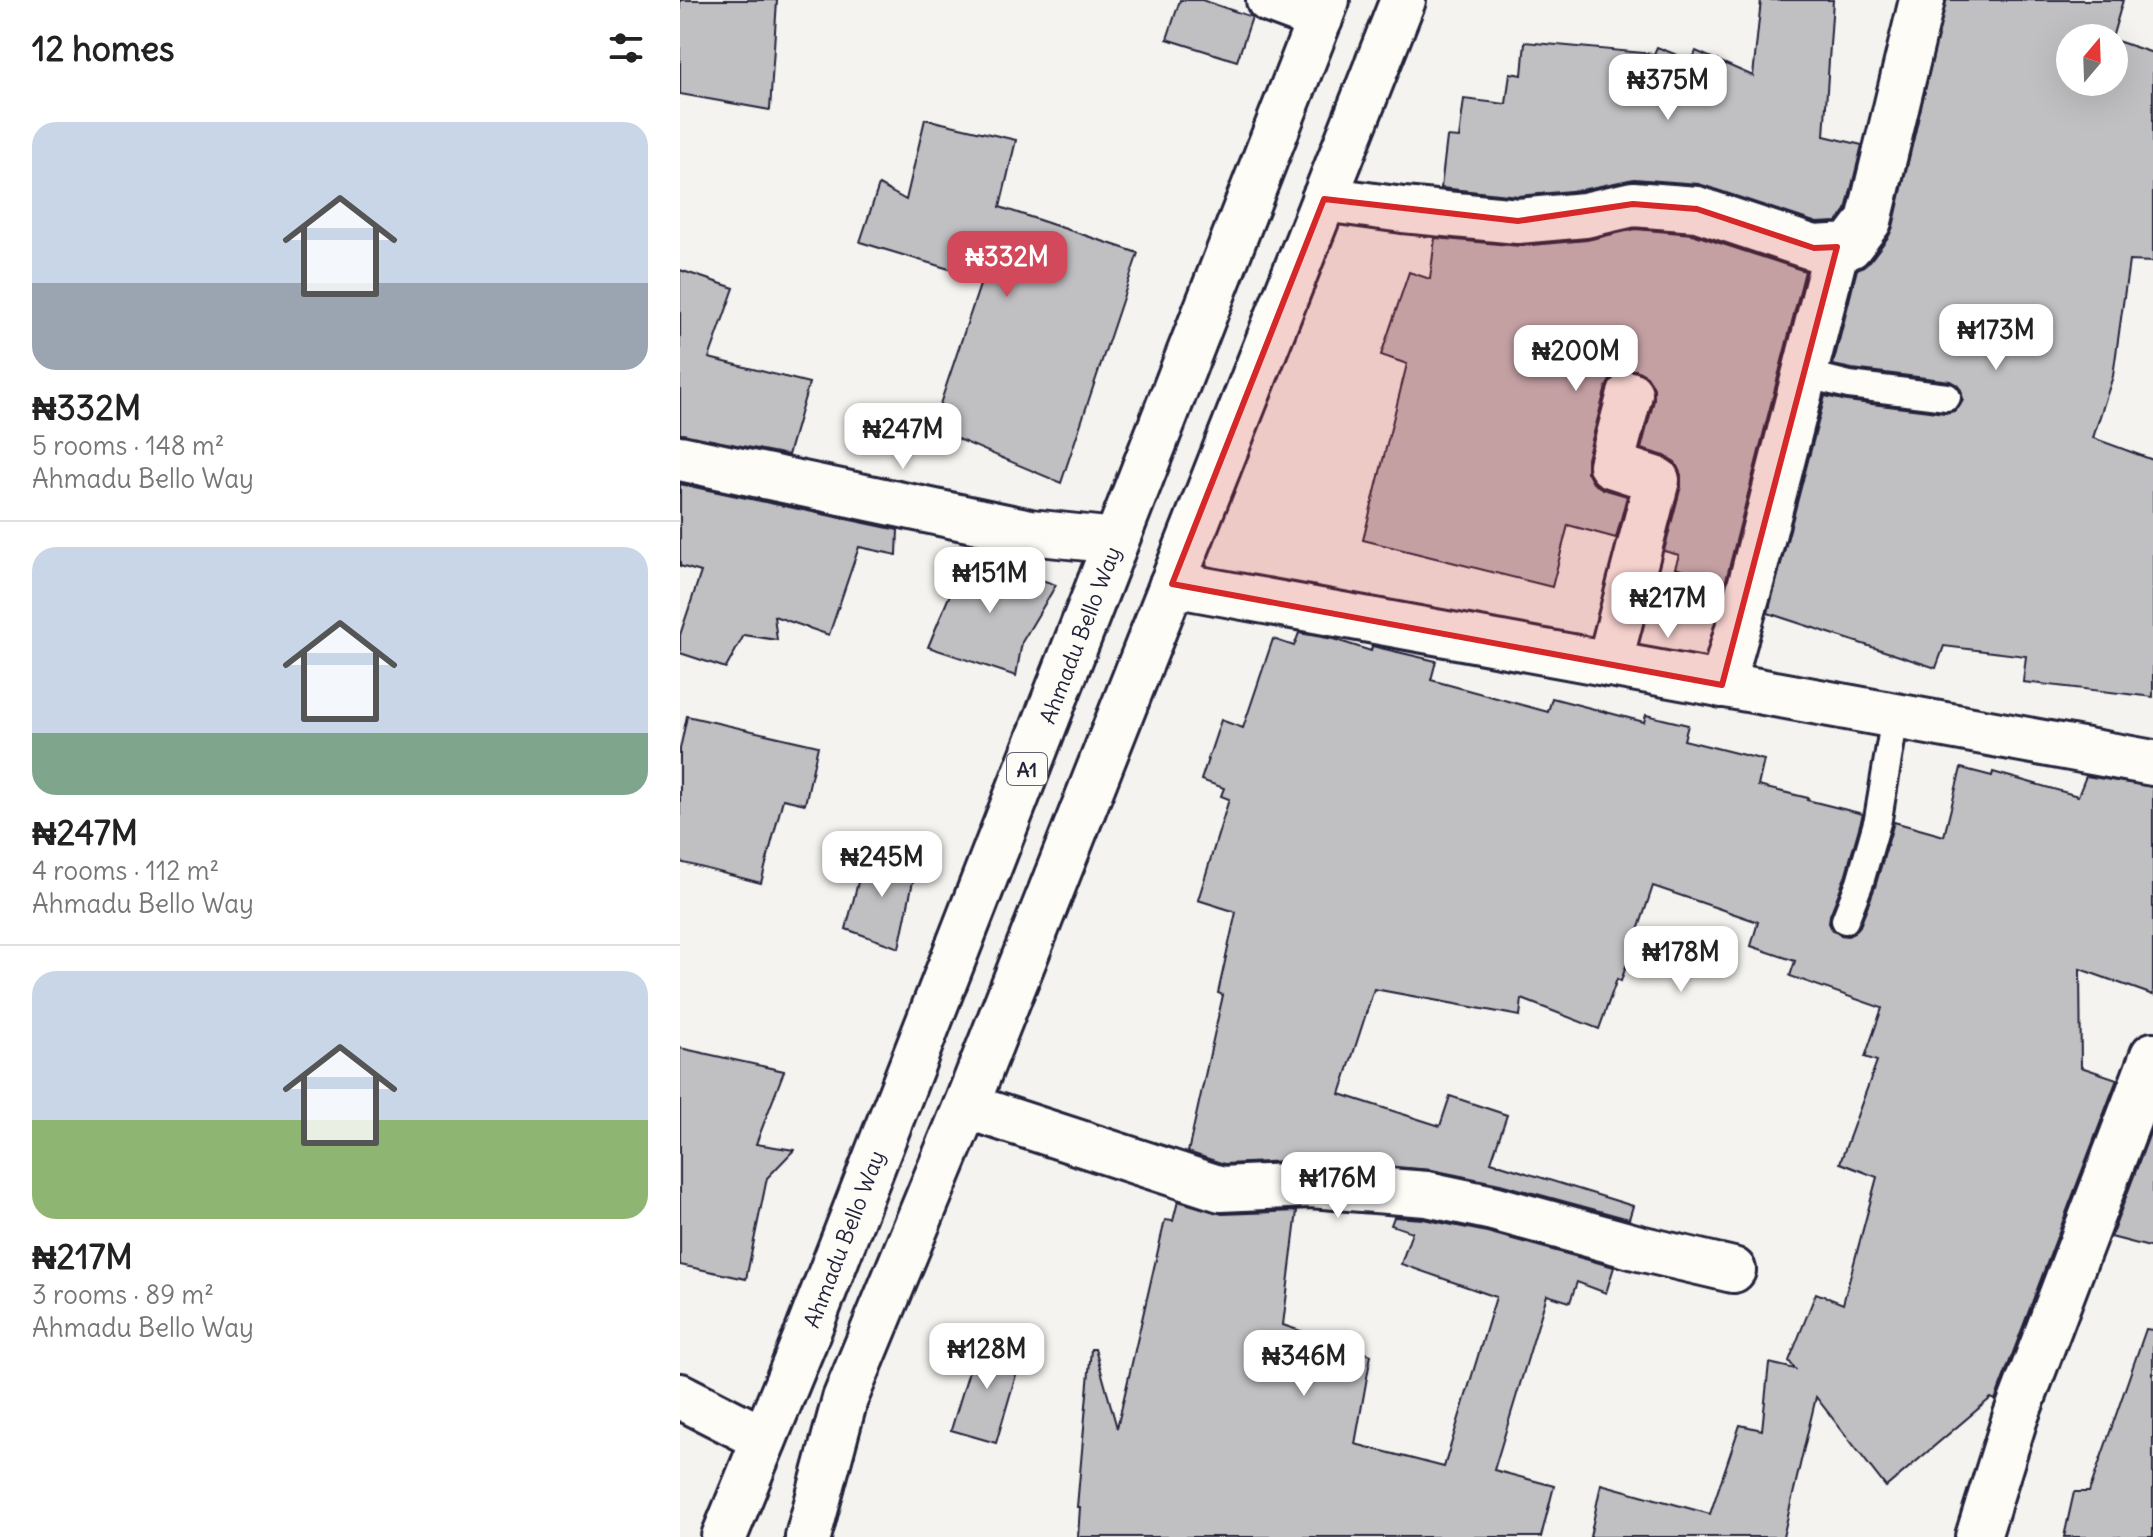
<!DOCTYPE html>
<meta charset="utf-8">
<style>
:root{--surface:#fff;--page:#f2f2f2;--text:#222;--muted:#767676;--line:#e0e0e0;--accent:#d1495b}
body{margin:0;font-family:Delius,sans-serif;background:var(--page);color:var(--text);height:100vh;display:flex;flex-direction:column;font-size:30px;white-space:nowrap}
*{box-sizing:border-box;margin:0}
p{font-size:26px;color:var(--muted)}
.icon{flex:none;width:44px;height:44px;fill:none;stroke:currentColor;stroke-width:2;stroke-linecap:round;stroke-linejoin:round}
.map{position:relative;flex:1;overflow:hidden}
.details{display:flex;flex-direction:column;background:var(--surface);width:680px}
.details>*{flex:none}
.needle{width:52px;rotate:19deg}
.fabs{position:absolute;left:1376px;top:24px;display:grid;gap:16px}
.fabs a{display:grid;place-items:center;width:72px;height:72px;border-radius:50%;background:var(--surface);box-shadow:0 8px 32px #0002;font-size:40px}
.price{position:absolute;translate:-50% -68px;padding:0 18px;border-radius:16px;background:#fff;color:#222;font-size:26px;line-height:52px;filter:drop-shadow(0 2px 4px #0008)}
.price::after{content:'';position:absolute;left:50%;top:48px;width:24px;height:18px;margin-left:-12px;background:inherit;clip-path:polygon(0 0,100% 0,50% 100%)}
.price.selected{background:var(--accent);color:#fff}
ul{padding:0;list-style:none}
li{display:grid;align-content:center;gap:16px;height:424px;padding:0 32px}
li+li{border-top:2px solid var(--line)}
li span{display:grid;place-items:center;height:248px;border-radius:24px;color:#555}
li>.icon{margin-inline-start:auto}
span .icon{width:144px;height:144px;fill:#fffc;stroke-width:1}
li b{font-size:34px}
h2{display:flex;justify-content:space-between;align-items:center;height:96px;padding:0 32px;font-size:34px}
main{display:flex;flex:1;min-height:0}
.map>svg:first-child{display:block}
</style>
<main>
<section class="details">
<h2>12 homes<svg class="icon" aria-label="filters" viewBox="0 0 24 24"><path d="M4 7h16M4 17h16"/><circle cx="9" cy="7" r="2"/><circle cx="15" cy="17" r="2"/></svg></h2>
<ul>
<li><span style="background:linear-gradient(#c9d6e8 65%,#9aa5b1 0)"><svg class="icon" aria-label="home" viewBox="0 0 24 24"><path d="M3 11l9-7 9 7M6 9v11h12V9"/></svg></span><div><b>₦332M</b><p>5 rooms · 148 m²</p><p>Ahmadu Bello Way</p></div></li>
<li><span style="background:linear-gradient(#c9d6e8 75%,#7fa58c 0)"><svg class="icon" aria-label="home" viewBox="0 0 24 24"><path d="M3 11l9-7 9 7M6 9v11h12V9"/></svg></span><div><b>₦247M</b><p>4 rooms · 112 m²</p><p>Ahmadu Bello Way</p></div></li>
<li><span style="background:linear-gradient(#c9d6e8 60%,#8fb573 0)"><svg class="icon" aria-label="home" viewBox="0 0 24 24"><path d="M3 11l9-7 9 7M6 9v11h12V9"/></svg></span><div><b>₦217M</b><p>3 rooms · 89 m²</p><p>Ahmadu Bello Way</p></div></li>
</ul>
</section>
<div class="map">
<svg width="1473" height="1537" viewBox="0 0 1473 1537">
<rect width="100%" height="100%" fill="#f4f3ef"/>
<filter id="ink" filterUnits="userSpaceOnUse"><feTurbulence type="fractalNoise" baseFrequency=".0125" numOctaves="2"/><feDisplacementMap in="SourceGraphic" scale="16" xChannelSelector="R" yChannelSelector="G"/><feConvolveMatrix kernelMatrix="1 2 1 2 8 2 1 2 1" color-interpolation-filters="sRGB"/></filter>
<g filter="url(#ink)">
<g fill="#c0bfc2" stroke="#22223b" stroke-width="2">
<path d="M0,0H97L90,110L0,94Z"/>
<path d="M500,0H522L572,17L557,61L487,39Z"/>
<path d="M1081,0H1153L1144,136L1182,145L1166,210L1157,222L1137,223L1019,184L954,179L901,190L838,196L761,188L767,137L779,138L784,99L826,104L830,73L842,75L845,42L974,54L977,47L1012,61L1016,51L1073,76Z"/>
<path d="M1266,0H1443L1432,38H1390V82H1434V40L1473,53V262L1449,261L1433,376L1413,438L1473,460V697L1343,682L1346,656L1264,646L1256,668L1088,613L1145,396L1167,401L1265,413L1274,411L1279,407L1283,400L1281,390L1277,385L1270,381L1172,369L1153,365L1177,269L1190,261L1209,236L1213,227Z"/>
<path d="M245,119L336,140L320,207L458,253L381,483L252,428L302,279L180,242L199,185L226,200Z"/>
<path d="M955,229L1012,234L1125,271L1045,584L995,568L999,555L984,551L1001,486V475L995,462L985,456L961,449L974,400V388L967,376L956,370H943L933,376L926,387L907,459V472L913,483L923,489L947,496L936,538L888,525L872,587L683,540L727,364L701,355L729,272L750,279L755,238L840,246L907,240Z"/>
<path d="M0,270L54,288L29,358L129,383L108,455L0,434Z"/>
<path d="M0,484L218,530L217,555L179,547L149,635L94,616L97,640L64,635L46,668L0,653V635L21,572L0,566Z"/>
<path d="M285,558L320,563L323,566L376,585L342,642L336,676L248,647Z"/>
<path d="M619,633L653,639L691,651L692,646L756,661L751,680L868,712L872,698L964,722L966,715L1008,725L1004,740L1084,760L1078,786L1128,798L1127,800L1183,814L1165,877L1150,915L1149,923L1152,929L1160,935L1168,936L1174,933L1180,926L1195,887L1214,822L1264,836L1281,768L1312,776L1313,772L1398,796L1406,776L1473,787V995L1400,969L1401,1067L1437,1079L1315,1400L1311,1398L1206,1487L1136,1397L1103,1537H910L921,1484L1030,1514L1060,1425L1082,1430L1089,1363L1115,1369L1109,1361L1136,1293L1163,1304L1197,1177L1160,1163L1197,1061L1185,1057L1202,1008L1110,976L1115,961L1071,946L1078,922L973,886L941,981L937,979L919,1029L842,999L840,1016L694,989L660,1094L760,1126L770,1096L827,1115L811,1162L953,1206L949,1219L820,1184L752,1170L632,1160L544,1164L508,1152L543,995L538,993L556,912L518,900L549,799L541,796L544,788L521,780L541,720L563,728L593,639L614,646Z"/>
<path d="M7,716L138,746L125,804L103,799L81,883L0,862V749Z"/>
<path d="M186,851L236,867L219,948L166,929Z"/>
<path d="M0,1048L104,1071L76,1144L114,1150L87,1178L66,1279L0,1265Z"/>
<path d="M1473,1125V1248L1431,1237Z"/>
<path d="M498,1201L542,1214L617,1211L603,1325L691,1355L675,1444L764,1467L816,1297L721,1264L732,1232L711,1225L714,1217L743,1219L807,1232L934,1267L926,1293L897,1282L890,1302L867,1295L814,1470L874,1486L861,1537H398L400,1507H397L411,1349H415L437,1428L485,1220L493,1221Z"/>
<path d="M1466,1329L1473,1330V1537H1384L1394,1492H1409Z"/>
<path d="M299,1338L343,1351L316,1443L271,1430Z"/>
</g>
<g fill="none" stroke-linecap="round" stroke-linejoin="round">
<g stroke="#22223b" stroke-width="32">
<g id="service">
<path d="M1124,374L1169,385L1267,397"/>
<path d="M1165,920L1180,882L1198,819L1215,716"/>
</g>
</g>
<g stroke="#22223b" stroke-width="50">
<g id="minor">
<path d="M589,0L640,19"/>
<path d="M644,199L723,210L838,221L905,215L953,204L1017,209L1134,248L1170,246L1189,221L1242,0"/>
<path d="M0,458L350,532L436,541"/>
<path d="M492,584L1473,763"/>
<path d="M929,664L977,480L931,465L950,394"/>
<path d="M1042,685L1072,579L1157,247"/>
<path d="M286,1106L541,1189L630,1185L747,1194L813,1208L959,1248L1053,1270"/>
<path d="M0,1396L84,1439"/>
<path d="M1298,1537L1335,1418L1473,1055"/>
</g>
</g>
<g stroke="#22223b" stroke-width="50">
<g id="trunk">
<path d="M44,1537L124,1342L647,0"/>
<path d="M128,1537L165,1399L286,1106L723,0"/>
</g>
</g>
<use href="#service" stroke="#fdfcf7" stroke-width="26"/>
<use href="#minor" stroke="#fdfcf7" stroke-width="44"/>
<use href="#trunk" stroke="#fdfcf7" stroke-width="44"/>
</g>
</g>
<path fill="#d62828" fill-opacity="0.2" stroke="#d62828" stroke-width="6" stroke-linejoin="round" d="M644,199L838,221L953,204L1017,209L1134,248L1157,247L1042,685L492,584Z"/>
<g text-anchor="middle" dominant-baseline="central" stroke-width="8" stroke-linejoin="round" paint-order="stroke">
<rect fill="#fdfcf7" stroke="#646373" stroke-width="2" x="327" y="753" width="40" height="32" rx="6"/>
<g font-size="20" font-weight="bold" fill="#22223b">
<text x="347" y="769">A1</text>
</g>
<g font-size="22" fill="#22223b" stroke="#fdfcf7">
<text transform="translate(400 635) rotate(-69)">Ahmadu Bello Way</text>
<text transform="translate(164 1239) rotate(-69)">Ahmadu Bello Way</text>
</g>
</g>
</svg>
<div class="fabs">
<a><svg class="needle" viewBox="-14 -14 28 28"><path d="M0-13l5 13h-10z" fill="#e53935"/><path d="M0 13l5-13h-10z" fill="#767676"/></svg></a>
</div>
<b class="price" style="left:988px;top:122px">₦375M</b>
<b class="price selected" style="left:327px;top:299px">₦332M</b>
<b class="price" style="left:1316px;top:372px">₦173M</b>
<b class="price" style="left:896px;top:393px">₦200M</b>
<b class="price" style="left:223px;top:471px">₦247M</b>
<b class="price" style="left:310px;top:615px">₦151M</b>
<b class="price" style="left:988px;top:640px">₦217M</b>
<b class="price" style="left:202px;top:899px">₦245M</b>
<b class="price" style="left:1001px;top:994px">₦178M</b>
<b class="price" style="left:658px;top:1220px">₦176M</b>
<b class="price" style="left:307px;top:1391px">₦128M</b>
<b class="price" style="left:624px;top:1398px">₦346M</b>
</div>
</main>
